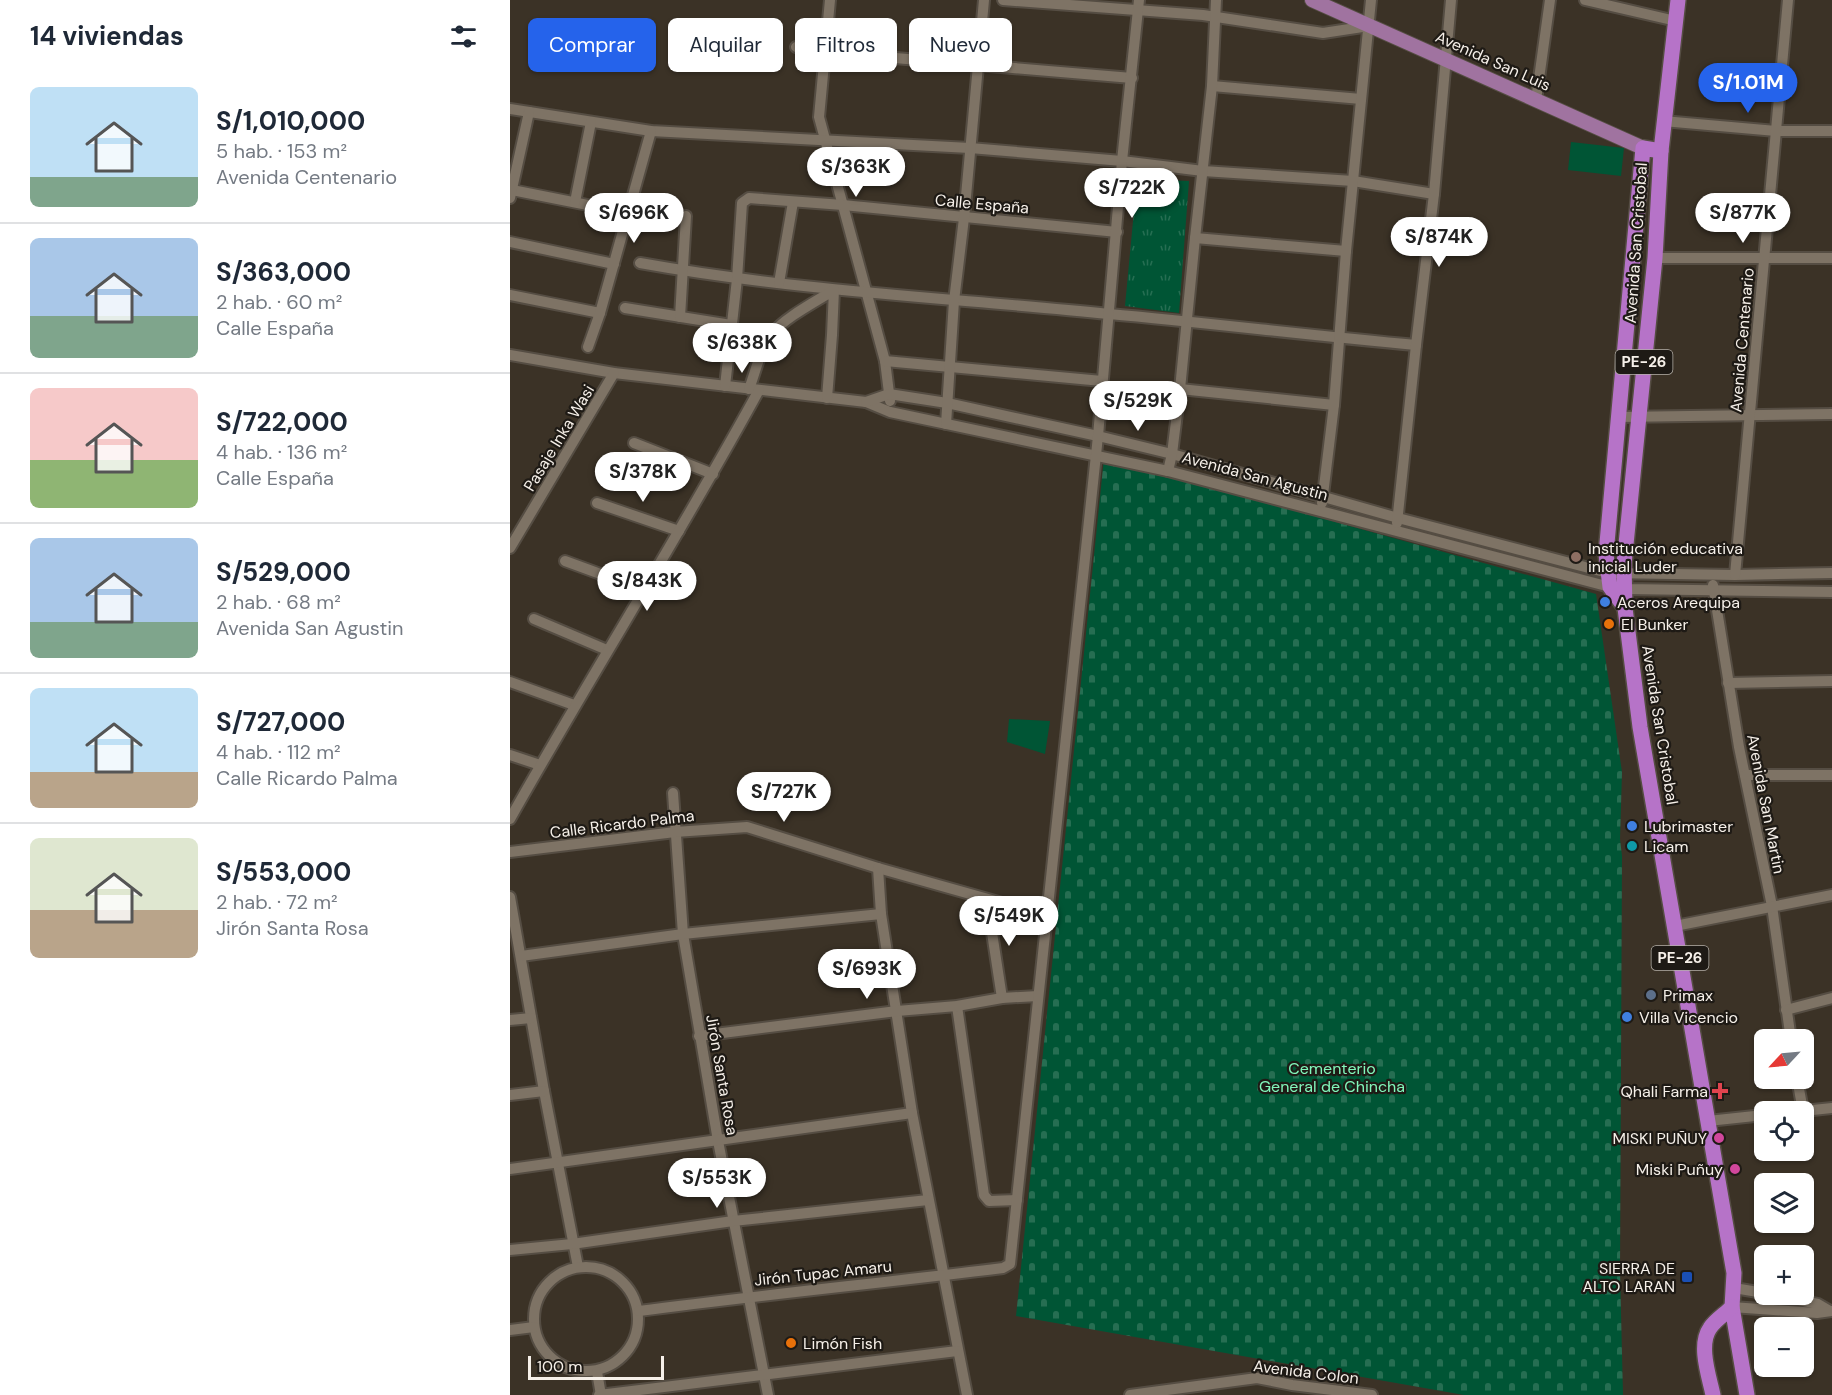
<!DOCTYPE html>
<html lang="es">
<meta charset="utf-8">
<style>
:root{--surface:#fff;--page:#f6f6f7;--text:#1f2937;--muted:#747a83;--line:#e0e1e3;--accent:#2563eb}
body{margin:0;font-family:"DM Sans",sans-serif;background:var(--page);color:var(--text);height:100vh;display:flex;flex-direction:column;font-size:22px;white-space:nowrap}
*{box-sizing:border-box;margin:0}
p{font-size:20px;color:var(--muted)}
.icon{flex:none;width:33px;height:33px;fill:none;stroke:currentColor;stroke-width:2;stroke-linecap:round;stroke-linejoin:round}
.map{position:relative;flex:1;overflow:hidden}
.panel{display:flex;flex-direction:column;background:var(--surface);width:510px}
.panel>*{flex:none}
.banner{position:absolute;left:18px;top:18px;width:570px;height:54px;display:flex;gap:12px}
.needle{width:39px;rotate:244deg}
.tools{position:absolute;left:1244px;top:1029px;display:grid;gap:12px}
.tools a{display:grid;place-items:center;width:60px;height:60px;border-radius:9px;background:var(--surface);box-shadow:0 2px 4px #0004;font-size:30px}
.scale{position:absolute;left:18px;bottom:15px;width:136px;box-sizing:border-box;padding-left:6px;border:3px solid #f6f0e9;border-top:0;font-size:16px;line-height:21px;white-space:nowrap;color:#f6f0e9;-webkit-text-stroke:4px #1e1a15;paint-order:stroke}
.price{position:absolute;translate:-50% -51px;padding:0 14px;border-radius:21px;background:#fff;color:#222;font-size:20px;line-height:39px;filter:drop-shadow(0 2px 3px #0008)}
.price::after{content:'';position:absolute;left:50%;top:36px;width:18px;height:14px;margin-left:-9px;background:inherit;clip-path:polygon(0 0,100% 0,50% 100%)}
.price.current{background:var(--accent);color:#fff}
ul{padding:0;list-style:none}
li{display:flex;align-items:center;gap:18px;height:150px;padding:0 30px}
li+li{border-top:2px solid var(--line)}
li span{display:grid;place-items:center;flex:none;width:168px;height:120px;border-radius:9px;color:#555}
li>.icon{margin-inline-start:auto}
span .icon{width:72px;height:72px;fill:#fffc;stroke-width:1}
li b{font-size:26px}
h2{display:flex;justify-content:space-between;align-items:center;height:72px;padding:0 30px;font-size:26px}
.tag{padding:0 21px;border-radius:9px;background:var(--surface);box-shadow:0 2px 4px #0004;font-size:21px;line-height:54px}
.tag.current{background:var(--accent);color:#fff}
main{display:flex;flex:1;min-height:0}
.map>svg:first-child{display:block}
</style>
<main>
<section class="panel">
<h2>14 viviendas<svg class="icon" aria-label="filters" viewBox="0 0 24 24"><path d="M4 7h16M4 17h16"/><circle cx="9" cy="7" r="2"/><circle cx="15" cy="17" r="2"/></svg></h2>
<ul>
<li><span style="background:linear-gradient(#bfe0f5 75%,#7fa58c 0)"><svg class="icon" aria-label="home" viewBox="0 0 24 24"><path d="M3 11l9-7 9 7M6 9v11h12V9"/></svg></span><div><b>S/1,010,000</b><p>5 hab. · 153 m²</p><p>Avenida Centenario</p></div></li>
<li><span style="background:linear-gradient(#a9c7e8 65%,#7fa58c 0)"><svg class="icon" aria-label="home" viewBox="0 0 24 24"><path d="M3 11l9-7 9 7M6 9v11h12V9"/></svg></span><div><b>S/363,000</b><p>2 hab. · 60 m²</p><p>Calle España</p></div></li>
<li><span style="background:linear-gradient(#f6c9c9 60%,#8fb573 0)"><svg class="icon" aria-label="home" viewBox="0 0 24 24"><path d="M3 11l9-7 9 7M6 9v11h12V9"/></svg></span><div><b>S/722,000</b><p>4 hab. · 136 m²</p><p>Calle España</p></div></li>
<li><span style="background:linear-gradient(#a9c7e8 70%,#7fa58c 0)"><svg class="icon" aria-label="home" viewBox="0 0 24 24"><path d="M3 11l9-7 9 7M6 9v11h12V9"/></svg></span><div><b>S/529,000</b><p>2 hab. · 68 m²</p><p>Avenida San Agustin</p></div></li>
<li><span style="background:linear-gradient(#bfe0f5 70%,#b9a48a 0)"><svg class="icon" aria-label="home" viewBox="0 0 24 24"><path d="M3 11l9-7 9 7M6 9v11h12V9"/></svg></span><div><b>S/727,000</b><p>4 hab. · 112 m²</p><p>Calle Ricardo Palma</p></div></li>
<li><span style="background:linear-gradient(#dfe7d0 60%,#b9a48a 0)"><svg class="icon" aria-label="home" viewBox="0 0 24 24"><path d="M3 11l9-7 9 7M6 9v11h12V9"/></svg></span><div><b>S/553,000</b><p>2 hab. · 72 m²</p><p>Jirón Santa Rosa</p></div></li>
</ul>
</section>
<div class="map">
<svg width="1322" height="1395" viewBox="0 0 1322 1395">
<defs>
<pattern id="cemetery-stones" width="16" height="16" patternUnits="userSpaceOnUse" patternTransform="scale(1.5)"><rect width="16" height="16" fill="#005535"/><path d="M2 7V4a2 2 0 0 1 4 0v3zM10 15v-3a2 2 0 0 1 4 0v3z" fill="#266e52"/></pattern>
<pattern id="park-tufts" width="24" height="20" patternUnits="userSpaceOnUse" patternTransform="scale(1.5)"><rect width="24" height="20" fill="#005535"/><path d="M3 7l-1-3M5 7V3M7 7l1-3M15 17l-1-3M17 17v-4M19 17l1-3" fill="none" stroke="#266e52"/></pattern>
</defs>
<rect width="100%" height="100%" fill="#3b3226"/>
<g fill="#005535">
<path d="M1061,142L1114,148L1111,176L1058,170Z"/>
<path d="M499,719L540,721L535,754L497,742Z"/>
</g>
<path fill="url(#cemetery-stones)" d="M594,458L1086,594L1112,772L1110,839L1112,856L1110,1271L1113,1395H954L506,1316Z"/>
<path fill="url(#park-tufts)" d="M627,179L679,181L669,313L615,306Z"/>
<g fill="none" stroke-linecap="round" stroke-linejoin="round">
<g stroke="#554d43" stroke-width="14">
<g id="minor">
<path d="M320,0L309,117L375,361L380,401"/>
<path d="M493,0L693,15L813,33L859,26"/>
<path d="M1075,0L1166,21"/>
<path d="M286,47L314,52L622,78"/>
<path d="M702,86L851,99"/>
<path d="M1026,100L1040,0"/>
<path d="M0,109L141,131L460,148L612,161L693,171L843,181L924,194"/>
<path d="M1153,121L1266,131H1322"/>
<path d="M2,190L118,213"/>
<path d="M0,198L19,112"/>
<path d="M65,202L81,122"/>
<path d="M685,238L836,251"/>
<path d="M0,242L104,264"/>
<path d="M1145,258H1322"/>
<path d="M130,263C285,291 442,298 599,314C701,323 803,336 906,345"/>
<path d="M269,283L283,202"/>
<path d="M0,295L90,313"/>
<path d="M115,308L221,325"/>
<path d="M170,317L176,216"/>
<path d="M78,347L90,313L141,131"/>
<path d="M0,355L104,373L356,402L380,412L658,471L1100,587L1115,589L1322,592"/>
<path d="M375,361L592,381"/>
<path d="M215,386L227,279L232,203L239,198L333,205L607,232"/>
<path d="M239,389C246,371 250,348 263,333C274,318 307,301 324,290L322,335L317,398"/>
<path d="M670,389L824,405"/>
<path d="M356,402L379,394L437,403L588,436L662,454L888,518L1098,573L1225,575L1322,573"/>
<path d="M1107,417L1322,414"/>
<path d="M436,424L444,301L454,218L474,0"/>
<path d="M124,443L203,474"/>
<path d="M658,471L662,454L670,389L685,238L702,86L706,0"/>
<path d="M87,503L169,531"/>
<path d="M812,503L824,405L836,251L861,0"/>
<path d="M887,523L906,345L924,194L941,0"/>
<path d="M0,548L104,373"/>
<path d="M55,561L134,590"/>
<path d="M1225,575L1278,0"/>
<path d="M1203,585L1229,747L1262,906L1281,1040"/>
<path d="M24,619L97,650"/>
<path d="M0,682L64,705"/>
<path d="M1218,683L1322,681"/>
<path d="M0,755L30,765"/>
<path d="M1235,775H1322"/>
<path d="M163,793L173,934L208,1141L258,1395"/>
<path d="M0,819C81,675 170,535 249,390"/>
<path d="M0,852L165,832L237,827L368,868L538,916"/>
<path d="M368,868L371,914L402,1113L457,1395"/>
<path d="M0,897L34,1091L68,1267"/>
<path d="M477,900L492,998"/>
<path d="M1165,926L1322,895"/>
<path d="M11,956L173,934L371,914"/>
<path d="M447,1006L474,1195L479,1201L507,1200"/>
<path d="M1276,1010L1322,998"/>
<path d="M0,1020L21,1018"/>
<path d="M189,1036L387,1011L447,1006L492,998L528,996"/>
<path d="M1287,1078L1293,1111"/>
<path d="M0,1095L34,1091"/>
<path d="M1284,1112L1322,1108"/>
<path d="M1198,1121L1254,1115"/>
<path d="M0,1169L402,1113"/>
<path d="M0,1250L62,1244L223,1221L418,1200"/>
<circle cx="76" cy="1319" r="52"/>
<path d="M1224,1288L1254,1293"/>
<path d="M1260,1294L1308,1304L1320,1311"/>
<path d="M1222,1307L1307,1313L1322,1311"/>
<path d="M129,1311C250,1295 372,1283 493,1268L500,1264L588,436L612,161L629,0"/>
<path d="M0,1330L24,1327"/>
<path d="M87,1372L91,1395"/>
<path d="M89,1395L447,1351"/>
<path d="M620,1395L747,1378L782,1385L862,1395"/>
</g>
</g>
<g stroke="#554d43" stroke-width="16">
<path id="major" d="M802,0L1133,148"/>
</g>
<g stroke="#554d43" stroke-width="18">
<g id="highway">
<path d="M1168,0L1151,151L1145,258L1114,564L1115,608L1130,727L1224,1273L1222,1307L1237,1395"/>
<path d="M1115,608L1100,587L1096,554L1133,148L1151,151"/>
<path d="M1203,1395C1199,1376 1188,1345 1200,1328C1205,1320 1215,1314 1222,1307"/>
</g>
</g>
<use href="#minor" stroke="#7e7365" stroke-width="10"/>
<use href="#major" stroke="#a073a0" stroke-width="14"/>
<use href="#highway" stroke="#b673c8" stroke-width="15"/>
</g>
<circle fill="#8d6e63" stroke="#1e1a15" stroke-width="2" cx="1066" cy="557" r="6"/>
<g fill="#3f7fe0" stroke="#1e1a15" stroke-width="2">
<circle cx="1095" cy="602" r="6"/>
<circle cx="1122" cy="826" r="6"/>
<circle cx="1117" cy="1017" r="6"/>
</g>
<g fill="#e8710a" stroke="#1e1a15" stroke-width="2">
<circle cx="1099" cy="624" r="6"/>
<circle cx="281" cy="1343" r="6"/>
</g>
<circle fill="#0f9aa8" stroke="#1e1a15" stroke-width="2" cx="1122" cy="846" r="6"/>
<circle fill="#5c6f8a" stroke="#1e1a15" stroke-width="2" cx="1141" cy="995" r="6"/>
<path fill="#e0444e" stroke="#1e1a15" stroke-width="2" d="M1207 1082h6v6h6v6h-6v6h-6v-6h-6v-6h6z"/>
<g fill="#d1479c" stroke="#1e1a15" stroke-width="2">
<circle cx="1209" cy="1138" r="6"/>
<circle cx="1225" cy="1169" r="6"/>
</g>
<rect fill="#1a4fb4" stroke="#1e1a15" stroke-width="2" x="1171" y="1271" width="12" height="12" rx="3"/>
<g text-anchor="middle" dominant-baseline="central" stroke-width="4.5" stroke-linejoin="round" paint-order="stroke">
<g fill="#1e1a15" stroke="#b5b0a9" stroke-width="1.5">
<rect x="1105.5" y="350" width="57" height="24" rx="4.5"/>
<rect x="1141.5" y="946" width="57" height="24" rx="4.5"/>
</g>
<g font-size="15" font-weight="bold" fill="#f6f0e9">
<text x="1134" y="362">PE-26</text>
<text x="1170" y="958">PE-26</text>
</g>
<g font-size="16" fill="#f6f0e9" stroke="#1e1a15">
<text transform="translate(983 61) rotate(24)">Avenida San Luis</text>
<text transform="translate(472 204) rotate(5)">Calle España</text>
<text transform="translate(1126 243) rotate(-86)">Avenida San Cristobal</text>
<text transform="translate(1232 340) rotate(-85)">Avenida Centenario</text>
<text transform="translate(49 438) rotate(-59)">Pasaje Inka Wasi</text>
<text transform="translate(745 476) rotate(15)">Avenida San Agustin</text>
<text transform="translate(1150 725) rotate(81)">Avenida San Cristobal</text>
<text transform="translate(1256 804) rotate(79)">Avenida San Martin</text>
<text transform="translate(112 824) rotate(-7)">Calle Ricardo Palma</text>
<text transform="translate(212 1075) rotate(80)">Jirón Santa Rosa</text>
<text transform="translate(313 1273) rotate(-6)">Jirón Tupac Amaru</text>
<text transform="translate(796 1372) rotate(7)">Avenida Colon</text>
</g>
<g font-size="16" fill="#f6f0e9" stroke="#1e1a15" text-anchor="start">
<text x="1078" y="548">Institución educativa<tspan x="1078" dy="18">inicial Luder</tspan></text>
<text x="1107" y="602">Aceros Arequipa</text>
<text x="1111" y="624">El Bunker</text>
<text x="1134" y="826">Lubrimaster</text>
<text x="1134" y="846">Licam</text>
<text x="1153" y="995">Primax</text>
<text x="1129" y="1017">Villa Vicencio</text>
<text x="1198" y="1091" text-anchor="end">Qhali Farma</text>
<text x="1197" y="1138" text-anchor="end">MISKI PUÑUY</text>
<text x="1213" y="1169" text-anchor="end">Miski Puñuy</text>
<text x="1165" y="1268" text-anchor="end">SIERRA DE<tspan x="1165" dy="18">ALTO LARAN</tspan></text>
<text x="293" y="1343">Limón Fish</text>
</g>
<g font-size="16" fill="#82f7bb" stroke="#1e1a15">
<text x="822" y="1068">Cementerio<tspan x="822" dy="18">General de Chincha</tspan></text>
</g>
</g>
</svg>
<div class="tools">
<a><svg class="needle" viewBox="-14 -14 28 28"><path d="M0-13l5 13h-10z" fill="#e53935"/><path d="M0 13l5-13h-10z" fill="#747a83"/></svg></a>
<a><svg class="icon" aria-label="locate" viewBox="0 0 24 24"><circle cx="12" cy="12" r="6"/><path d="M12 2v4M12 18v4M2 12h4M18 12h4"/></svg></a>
<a><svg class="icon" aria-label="layers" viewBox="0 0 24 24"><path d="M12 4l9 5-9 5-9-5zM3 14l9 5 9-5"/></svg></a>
<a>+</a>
<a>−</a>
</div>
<div class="scale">100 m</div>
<b class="price current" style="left:1238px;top:114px">S/1.01M</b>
<b class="price" style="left:346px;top:198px">S/363K</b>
<b class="price" style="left:622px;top:219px">S/722K</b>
<b class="price" style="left:124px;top:244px">S/696K</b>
<b class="price" style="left:1233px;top:244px">S/877K</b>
<b class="price" style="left:929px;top:268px">S/874K</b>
<b class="price" style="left:232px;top:374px">S/638K</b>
<b class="price" style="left:628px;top:432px">S/529K</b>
<b class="price" style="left:133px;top:503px">S/378K</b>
<b class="price" style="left:137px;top:612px">S/843K</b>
<b class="price" style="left:274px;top:823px">S/727K</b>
<b class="price" style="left:499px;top:947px">S/549K</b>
<b class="price" style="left:357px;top:1000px">S/693K</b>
<b class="price" style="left:207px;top:1209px">S/553K</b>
<div class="banner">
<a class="tag current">Comprar</a>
<a class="tag">Alquilar</a>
<a class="tag">Filtros</a>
<a class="tag">Nuevo</a>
</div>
</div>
</main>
